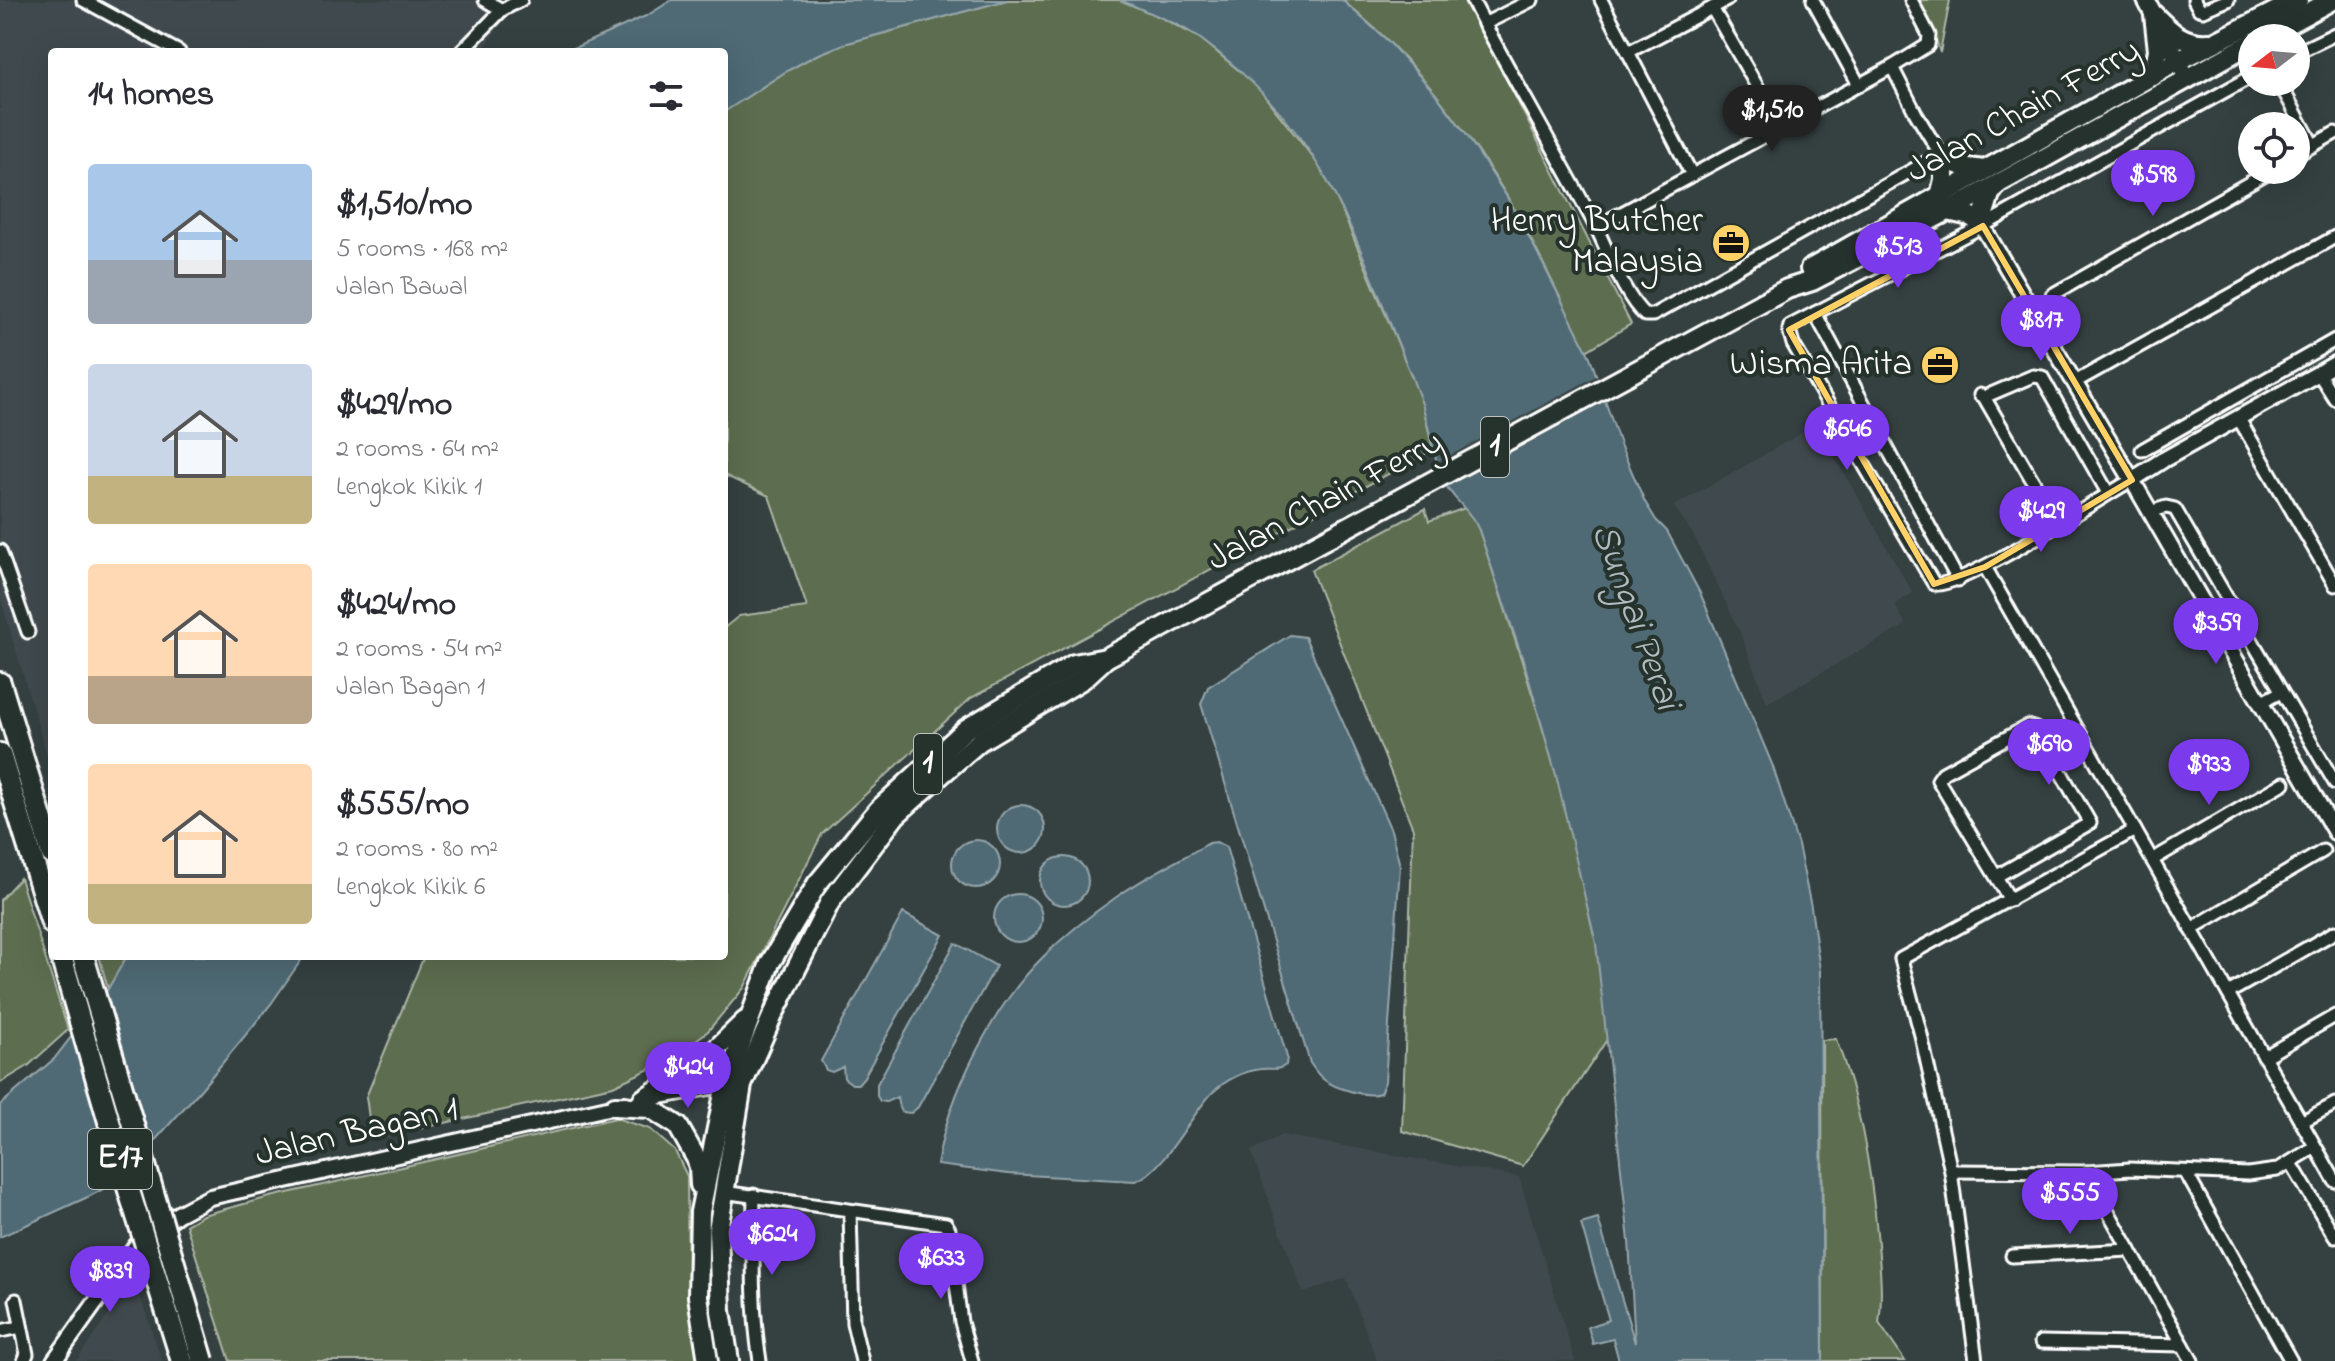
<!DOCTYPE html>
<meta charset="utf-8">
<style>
:root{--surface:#fff;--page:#f7f7f7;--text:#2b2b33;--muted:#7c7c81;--accent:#7c3aed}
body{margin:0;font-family:"Indie Flower",sans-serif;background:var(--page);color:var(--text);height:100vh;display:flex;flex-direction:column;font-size:30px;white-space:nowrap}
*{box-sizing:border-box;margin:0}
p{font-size:26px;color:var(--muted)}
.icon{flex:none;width:44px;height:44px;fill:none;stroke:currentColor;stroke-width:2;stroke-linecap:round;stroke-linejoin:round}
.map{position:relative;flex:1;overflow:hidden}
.panel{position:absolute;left:48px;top:48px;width:680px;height:912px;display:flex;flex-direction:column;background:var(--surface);border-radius:8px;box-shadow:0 8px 32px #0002}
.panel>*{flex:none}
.needle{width:52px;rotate:254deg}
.tools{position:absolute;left:2238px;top:24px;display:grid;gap:16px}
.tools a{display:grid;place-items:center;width:72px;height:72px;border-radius:50%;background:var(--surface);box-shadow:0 8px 32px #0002;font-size:40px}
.price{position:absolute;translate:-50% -68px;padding:0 18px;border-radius:28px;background:var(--accent);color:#fff;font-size:26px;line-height:52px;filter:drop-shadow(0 2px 4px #0008)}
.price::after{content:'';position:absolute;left:50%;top:48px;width:24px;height:18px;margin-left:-12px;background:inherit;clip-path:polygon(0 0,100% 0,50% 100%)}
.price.active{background:#222;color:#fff}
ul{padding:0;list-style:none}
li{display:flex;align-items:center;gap:24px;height:200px;padding:0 40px}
li span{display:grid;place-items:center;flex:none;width:224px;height:160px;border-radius:8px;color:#555}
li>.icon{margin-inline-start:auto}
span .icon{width:96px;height:96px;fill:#fffc;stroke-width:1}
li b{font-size:34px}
h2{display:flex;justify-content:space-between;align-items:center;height:96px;padding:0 40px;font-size:34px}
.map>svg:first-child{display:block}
</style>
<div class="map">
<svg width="2335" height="1361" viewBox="0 0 2335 1361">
<rect width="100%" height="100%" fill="#354040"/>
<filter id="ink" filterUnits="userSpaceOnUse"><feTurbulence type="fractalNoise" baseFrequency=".0125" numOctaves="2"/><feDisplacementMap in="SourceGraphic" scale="16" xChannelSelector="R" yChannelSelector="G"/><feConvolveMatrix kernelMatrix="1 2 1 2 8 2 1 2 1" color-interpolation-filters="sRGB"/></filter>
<g filter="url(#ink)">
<g fill="#404a4e">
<path d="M0,0H519L481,52H52V773L0,596Z"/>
<path d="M1816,425L1913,593L1895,604L1906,625L1767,703L1741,635L1694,536L1674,506Z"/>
<path d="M1282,1135L1519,1177L1575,1361H1377L1346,1278L1303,1293L1251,1151Z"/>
<path d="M124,1292L140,1296L162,1361H76Z"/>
</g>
<g fill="#5d6d4f" stroke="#aeb6a7" stroke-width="2">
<path d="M1007,0H1120L1164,19L1200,38L1255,84L1318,164L1338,201L1412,377L1423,406L1433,450L971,698L822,834L744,988L708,1031L669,1060L613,1086L372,1139L366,1097L424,956H724V628L739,616L807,607L769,496L724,475V112L785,72L814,56L844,44Z"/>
<path d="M1342,0H1466L1631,324L1586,351C1561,300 1537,247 1508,198C1474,142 1434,87 1388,41C1374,27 1358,14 1342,0Z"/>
<path d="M1918,0H1950L1940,53L1933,29Z"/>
<path d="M1465,508L1474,519L1479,530C1524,665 1569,801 1596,941C1602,973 1604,1006 1608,1038L1523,1166L1402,1131L1413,829L1311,570L1425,509L1429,521Z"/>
<path d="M20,878L68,1030L28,1066L0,1083V900Z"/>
<path d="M99,956H127L108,989Z"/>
<path d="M1836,1039C1861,1104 1872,1174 1878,1243C1880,1270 1883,1296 1879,1323L1905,1361H1823L1822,1040Z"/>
<path d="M616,1118L650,1129L675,1151L687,1176L688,1287L702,1361H230L186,1225L203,1215L270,1197Z"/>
</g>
<g fill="#4f6a74" stroke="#95a6ac" stroke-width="2">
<path d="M672,0H1007L844,44L814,56L785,72L724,112V52H565L648,15Z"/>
<path d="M1120,0H1342L1388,41L1434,92L1468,137L1507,197L1536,250L1590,357L1621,447L1645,502L1656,520L1667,531L1701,595L1772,764L1798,845L1811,907L1820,970L1823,1361H1619L1613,1339L1593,1344L1588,1327L1609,1320L1581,1224L1598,1219L1635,1343L1629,1241L1596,944L1556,775L1525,666L1479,530C1471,510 1452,500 1443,480C1433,456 1430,431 1423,407C1420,397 1415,387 1412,377C1382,307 1358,231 1318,165C1289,117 1247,73 1202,40C1178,22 1147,12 1120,0Z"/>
<path d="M1290,635L1305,637L1391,830L1400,866L1385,1082L1380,1093C1367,1098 1334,1088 1323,1079C1317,1074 1314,1069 1310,1063L1201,704L1208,687Z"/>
<circle cx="1021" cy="829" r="24"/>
<circle cx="976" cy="864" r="24"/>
<path d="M1216,842L1226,847L1287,1057L1286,1065C1278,1071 1272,1068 1262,1069C1243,1071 1226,1080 1212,1093C1190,1116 1163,1173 1135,1181L1008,1174L937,1165C948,1095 993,1006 1044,956C1063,937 1092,914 1115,898C1144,877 1178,861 1209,843Z"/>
<circle cx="1064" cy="881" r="24"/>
<circle cx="1018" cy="918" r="24"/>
<path d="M903,913L943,935L864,1077L858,1084H852L844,1078L843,1067L832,1072L826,1070L821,1061Z"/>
<path d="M955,943L996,966L918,1107L911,1113L902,1112L899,1108L897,1097L886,1102L880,1101L877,1096V1084Z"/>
<path d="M127,956H304L271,1004L202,1088L133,1165L107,1187L90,1196L0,1237V1105L54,1059L108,989Z"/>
</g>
<path fill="#354040" d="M1600,374L1608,400L1444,489L1433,465Z"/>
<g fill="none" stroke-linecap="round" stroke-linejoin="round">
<g stroke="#fff" stroke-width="17">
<g id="minor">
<path d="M83,0L179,52"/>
<path d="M485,0L502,10"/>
<path d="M1472,0C1511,75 1554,148 1594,223C1607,248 1624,297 1645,315H1653L1941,154"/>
<path d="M1601,0L1692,175"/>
<path d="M1813,0L1859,85"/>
<path d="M2194,0L2199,9L2203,10L2228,0"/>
<path d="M1712,8L1781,128"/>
<path d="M1484,24L1532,0"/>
<path d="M461,52L502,10L521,0"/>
<path d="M1628,52L1727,0"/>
<path d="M2296,53L2335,34"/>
<path d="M1892,67L1916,114L1944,160"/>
<path d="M2279,82L2313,145"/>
<path d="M2296,155L2335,133"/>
<path d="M1596,227L1892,67L1928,45L1929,35L1911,0"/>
<path d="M2052,295L2272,170"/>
<path d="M1815,313L1958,580"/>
<path d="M2319,374L2335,399"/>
<path d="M2075,382L2335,237"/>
<path d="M1980,395L1984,397L2058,524"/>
<path d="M1984,397L2033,376L2042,377L2108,493"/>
<path d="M2239,419L2335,585"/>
<path d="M2142,450L2335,340"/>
<path d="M2132,480C2099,498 1961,590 1934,584L1793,344L1789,330L1790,326L1983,226L2252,76"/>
<path d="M2150,512L2166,507L2175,509L2335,783"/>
<path d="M0,551L28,632"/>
<path d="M1985,567L2335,1181"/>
<path d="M2260,703L2281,692"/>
<path d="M2152,860L2284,783"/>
<path d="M1997,876L2090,823L2036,729L2028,726L1943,773L1938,780L2010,900"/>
<path d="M2191,929L2323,851"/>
<path d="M2228,993L2335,932"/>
<path d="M2264,1057L2335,1016"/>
<path d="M2301,1122L2335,1104"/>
<path d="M2291,1163L2335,1237"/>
<path d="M1951,1171L2086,1172L2130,1169L2248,1174L2277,1170L2315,1147"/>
<path d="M2086,1172L2192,1361"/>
<path d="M2186,1173L2291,1361"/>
<path d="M723,1192L946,1224L949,1229L961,1322L972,1361"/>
<path d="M754,1195C753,1250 751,1307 760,1361"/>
<path d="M850,1211L853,1323L862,1361"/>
<path d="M2012,1256L2130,1250"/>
<path d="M16,1300L27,1354L24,1361"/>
<path d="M0,1331L21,1327"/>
<path d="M2041,1342L2183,1345"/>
<path d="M1976,1361L1951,1171L1921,1035L1901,959L2135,830"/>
</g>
</g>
<g stroke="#fff" stroke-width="20">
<g id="tertiary">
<path d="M1977,217L2132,480L2335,832"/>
<path d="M2132,480L2163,460L2335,364"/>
<path d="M649,1098L726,1084L735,1085"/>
<path d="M54,1361L136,1246L178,1214L210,1197L625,1104"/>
</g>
</g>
<g stroke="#fff" stroke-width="22">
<path id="secondary" d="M2146,0L2187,78"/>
</g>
<g stroke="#fff" stroke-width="24">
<g id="trunk">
<path d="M2154,15C2171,32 2184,45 2209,43"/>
<path d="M2262,38L2332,0"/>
<path d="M2153,76L2158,50L2154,15"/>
<path d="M1940,196L1944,180V159L1968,168L1984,170"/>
<path d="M1948,211L1970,216L1981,223L1990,194L1997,185"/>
<path d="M1810,269L2178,61L2298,0"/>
<path d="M643,1099L709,1056L745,1021"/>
<path d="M615,1106L650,1108L678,1126L696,1158L699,1167L700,1185"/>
<path d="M708,1361L698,1296L700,1212L726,1084L770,963L817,884L879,809L966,729L1074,664L1106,658"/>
<path d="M729,1361L721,1311L718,1230L742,1085L772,1017L830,902L896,815L943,773L980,741L1083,679L1106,658L1787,289L1812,281L1967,201L2252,43"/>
</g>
</g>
<g stroke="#fff" stroke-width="26">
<g id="motorway">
<path d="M0,683L52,854"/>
<path d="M0,754L52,923"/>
</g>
</g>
<use href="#minor" stroke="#26332d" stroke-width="11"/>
<use href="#tertiary" stroke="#26332d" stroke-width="14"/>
<use href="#secondary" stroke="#26332d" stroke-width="16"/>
<use href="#trunk" stroke="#26332d" stroke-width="18"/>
<use href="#motorway" stroke="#26332d" stroke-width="20"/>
<g stroke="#fff" stroke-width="26" stroke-linecap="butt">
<g id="motorway-bridge">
<path d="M61,956L130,1194L182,1361"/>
<path d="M83,956L203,1361"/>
</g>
</g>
<use href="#motorway-bridge" stroke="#26332d" stroke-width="20"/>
</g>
</g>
<path fill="none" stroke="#ffd166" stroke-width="6" stroke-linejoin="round" d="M1983,226L2132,480L1985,567L1934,584L1789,330Z"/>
<defs>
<g id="office-disc" transform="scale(2)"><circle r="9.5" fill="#ffd166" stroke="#26332d"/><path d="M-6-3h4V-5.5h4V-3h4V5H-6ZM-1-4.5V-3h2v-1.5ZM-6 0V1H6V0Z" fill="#111"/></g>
</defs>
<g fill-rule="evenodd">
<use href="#office-disc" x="1731" y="243"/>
<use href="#office-disc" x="1940" y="365"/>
</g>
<g text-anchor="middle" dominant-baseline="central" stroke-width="8" stroke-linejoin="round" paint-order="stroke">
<g fill="#26332d" stroke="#bec2c0" stroke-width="2">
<rect x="1481" y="417" width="28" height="60" rx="6"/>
<rect x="914" y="734" width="28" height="60" rx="6"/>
<rect x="88" y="1129" width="64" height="60" rx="6"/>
</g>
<g font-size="34" font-weight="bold" fill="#fff">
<text x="1495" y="447">1</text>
<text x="928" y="764">1</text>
<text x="120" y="1159">E17</text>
</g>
<g font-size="36" fill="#fff" stroke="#26332d">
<text transform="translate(2024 112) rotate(-29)">Jalan Chain Ferry</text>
<text transform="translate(1326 502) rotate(-28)">Jalan Chain Ferry</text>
<text transform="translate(357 1133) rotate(-13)">Jalan Bagan 1</text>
</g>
<g font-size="36" fill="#fff" stroke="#26332d" text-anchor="end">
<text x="1703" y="222">Henry Butcher<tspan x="1703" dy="41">Malaysia</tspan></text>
<text x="1912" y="365">Wisma Arita</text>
</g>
<g font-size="38" font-style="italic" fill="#b0bcc0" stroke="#26332d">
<text transform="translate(1634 617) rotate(70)">Sungai Perai</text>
</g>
</g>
</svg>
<div class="tools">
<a><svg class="needle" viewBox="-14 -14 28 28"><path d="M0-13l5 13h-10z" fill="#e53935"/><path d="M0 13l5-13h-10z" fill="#7c7c81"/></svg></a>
<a><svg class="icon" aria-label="locate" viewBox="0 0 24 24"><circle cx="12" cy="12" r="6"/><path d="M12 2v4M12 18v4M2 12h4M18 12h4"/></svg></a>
</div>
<b class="price active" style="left:1772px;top:153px">$1,510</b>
<b class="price" style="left:2153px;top:218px">$598</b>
<b class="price" style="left:1898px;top:290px">$513</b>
<b class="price" style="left:2041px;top:363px">$817</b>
<b class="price" style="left:1847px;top:472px">$646</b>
<b class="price" style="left:2041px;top:554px">$429</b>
<b class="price" style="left:2216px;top:666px">$359</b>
<b class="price" style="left:2049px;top:787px">$690</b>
<b class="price" style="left:2209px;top:807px">$933</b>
<b class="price" style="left:688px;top:1110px">$424</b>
<b class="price" style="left:2070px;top:1236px">$555</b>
<b class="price" style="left:772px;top:1277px">$624</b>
<b class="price" style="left:941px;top:1301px">$633</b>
<b class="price" style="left:110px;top:1314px">$839</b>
<section class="panel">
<h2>14 homes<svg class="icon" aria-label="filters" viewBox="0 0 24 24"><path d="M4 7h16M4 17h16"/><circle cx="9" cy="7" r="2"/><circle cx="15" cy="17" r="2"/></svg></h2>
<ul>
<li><span style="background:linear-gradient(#a9c7e8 60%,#9aa5b1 0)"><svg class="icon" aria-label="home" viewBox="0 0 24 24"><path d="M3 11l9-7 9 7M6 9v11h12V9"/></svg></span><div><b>$1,510/mo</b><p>5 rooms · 168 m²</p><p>Jalan Bawal</p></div></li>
<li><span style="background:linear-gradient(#c9d6e8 70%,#c2b280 0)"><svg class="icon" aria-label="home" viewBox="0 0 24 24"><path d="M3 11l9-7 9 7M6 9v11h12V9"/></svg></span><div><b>$429/mo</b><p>2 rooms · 64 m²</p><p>Lengkok Kikik 1</p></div></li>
<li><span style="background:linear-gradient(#ffd9b3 70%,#b9a48a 0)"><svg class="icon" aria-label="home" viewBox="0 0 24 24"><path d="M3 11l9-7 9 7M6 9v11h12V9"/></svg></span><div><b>$424/mo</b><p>2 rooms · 54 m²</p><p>Jalan Bagan 1</p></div></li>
<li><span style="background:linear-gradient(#ffd9b3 75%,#c2b280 0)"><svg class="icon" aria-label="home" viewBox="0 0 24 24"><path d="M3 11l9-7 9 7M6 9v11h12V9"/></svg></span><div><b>$555/mo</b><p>2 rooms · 80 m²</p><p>Lengkok Kikik 6</p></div></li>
</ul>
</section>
</div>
